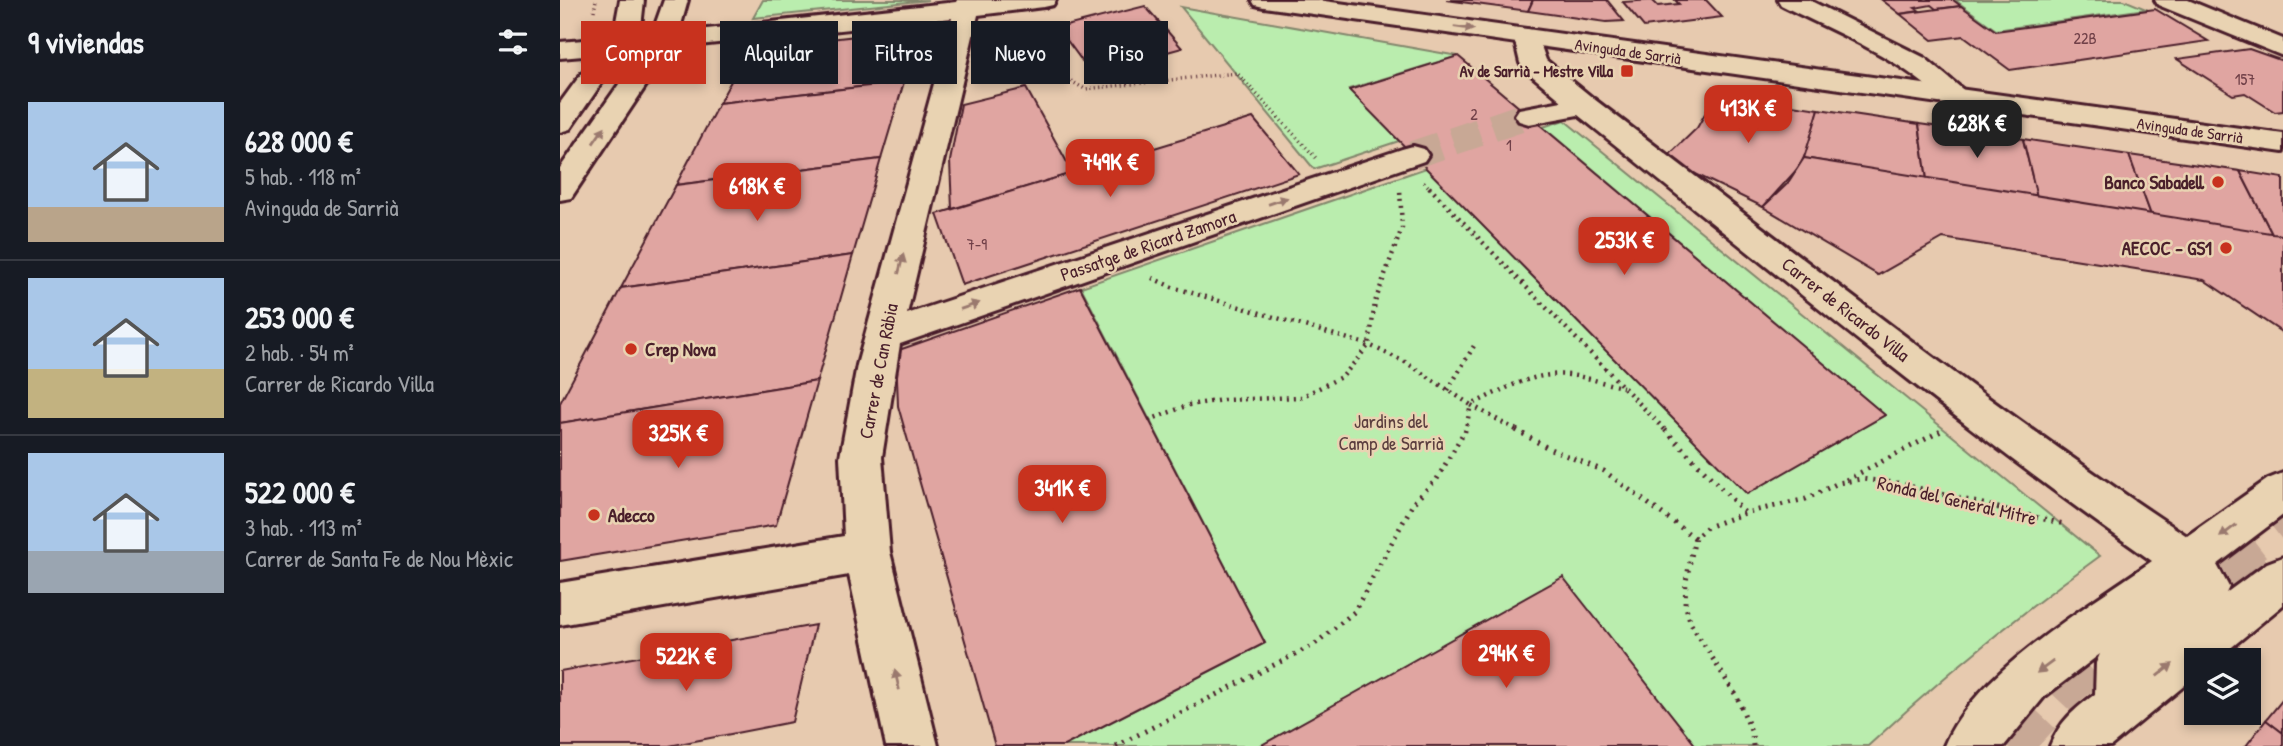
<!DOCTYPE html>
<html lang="es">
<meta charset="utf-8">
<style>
:root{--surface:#171b24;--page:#20242c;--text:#f1f3f6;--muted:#9ea1a6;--line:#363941;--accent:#c8321e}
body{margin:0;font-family:"Patrick Hand",sans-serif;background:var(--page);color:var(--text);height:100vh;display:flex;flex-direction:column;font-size:26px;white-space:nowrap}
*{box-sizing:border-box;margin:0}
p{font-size:23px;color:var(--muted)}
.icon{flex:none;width:38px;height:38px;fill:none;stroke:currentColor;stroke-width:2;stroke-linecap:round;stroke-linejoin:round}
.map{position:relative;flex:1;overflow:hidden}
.panel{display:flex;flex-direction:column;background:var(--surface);width:560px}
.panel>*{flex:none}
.guide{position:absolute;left:21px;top:21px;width:665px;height:63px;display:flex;gap:14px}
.controls{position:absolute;left:1624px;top:648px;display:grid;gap:14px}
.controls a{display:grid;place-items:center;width:77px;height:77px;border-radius:0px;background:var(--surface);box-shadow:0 4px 10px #0003;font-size:35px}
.price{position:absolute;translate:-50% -60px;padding:0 16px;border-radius:14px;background:var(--accent);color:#fff;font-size:23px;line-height:46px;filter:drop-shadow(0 2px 4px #0008)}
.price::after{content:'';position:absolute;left:50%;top:42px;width:21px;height:16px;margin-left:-10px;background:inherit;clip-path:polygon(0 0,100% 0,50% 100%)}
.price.on{background:#222;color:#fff}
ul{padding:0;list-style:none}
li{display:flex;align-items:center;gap:21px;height:175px;padding:0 28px}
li+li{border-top:2px solid var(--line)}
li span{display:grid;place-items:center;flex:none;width:196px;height:140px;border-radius:0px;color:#555}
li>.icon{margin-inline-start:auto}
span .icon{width:84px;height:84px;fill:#fffc;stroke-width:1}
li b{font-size:30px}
h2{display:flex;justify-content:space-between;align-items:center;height:84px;padding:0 28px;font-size:30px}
.tag{padding:0 24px;border-radius:0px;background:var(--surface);box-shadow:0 4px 10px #0003;font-size:24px;line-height:63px}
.tag.on{background:var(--accent);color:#fff}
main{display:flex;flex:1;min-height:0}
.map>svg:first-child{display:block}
</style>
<main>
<section class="panel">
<h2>9 viviendas<svg class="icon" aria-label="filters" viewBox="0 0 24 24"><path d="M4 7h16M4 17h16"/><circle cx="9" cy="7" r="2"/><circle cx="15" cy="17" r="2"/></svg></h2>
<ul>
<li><span style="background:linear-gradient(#a9c7e8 75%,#b9a48a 0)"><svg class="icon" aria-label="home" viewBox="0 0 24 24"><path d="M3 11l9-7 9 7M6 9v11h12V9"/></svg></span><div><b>628 000 €</b><p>5 hab. · 118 m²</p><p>Avinguda de Sarrià</p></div></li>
<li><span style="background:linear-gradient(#a9c7e8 65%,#c2b280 0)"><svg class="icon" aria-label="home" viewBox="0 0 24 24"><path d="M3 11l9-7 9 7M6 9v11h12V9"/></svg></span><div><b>253 000 €</b><p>2 hab. · 54 m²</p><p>Carrer de Ricardo Villa</p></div></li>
<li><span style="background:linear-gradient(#a9c7e8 70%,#9aa5b1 0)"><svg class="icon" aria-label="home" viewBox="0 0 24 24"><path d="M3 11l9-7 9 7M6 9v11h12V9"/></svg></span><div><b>522 000 €</b><p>3 hab. · 113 m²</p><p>Carrer de Santa Fe de Nou Mèxic</p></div></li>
</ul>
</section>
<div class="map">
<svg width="1723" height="746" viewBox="0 0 1723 746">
<rect width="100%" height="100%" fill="#e7caaf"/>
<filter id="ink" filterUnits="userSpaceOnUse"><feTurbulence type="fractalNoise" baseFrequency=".0143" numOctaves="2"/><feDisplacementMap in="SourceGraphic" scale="14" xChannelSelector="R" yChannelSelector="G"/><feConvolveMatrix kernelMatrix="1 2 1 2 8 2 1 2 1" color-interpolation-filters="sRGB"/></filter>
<g filter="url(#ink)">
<g fill="#baedae" stroke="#82866c" stroke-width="2">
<path d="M203,0H368L193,18Z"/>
<path d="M1395,0H1564L1586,9L1436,30Z"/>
<path d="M621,7L898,56L789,89L839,141L754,169Z"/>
<path d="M1004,120L1540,556C1458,615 1382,677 1308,746H1136L1003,578L700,746H504L705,643L521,287L866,168L1187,493L1325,415L983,127Z"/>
</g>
<g fill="#e0a5a1" stroke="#4a1f2b" stroke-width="2">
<path d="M886,0H973L968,11Z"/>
<path d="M973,0H1047L1064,21L1046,22L968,11Z"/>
<path d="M1092,0L1098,6L1119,4L1115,0H1146L1162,17L1084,27L1063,2Z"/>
<path d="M1322,0H1393L1401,6L1376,9L1371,5L1355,8L1360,11L1340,14Z"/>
<path d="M585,6L622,48L531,73L498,28Z"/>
<path d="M1401,6L1436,31L1595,9L1648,41L1450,70L1404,36L1372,40L1340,14Z"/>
<path d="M359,29L344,82L159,103L189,48Z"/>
<path d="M1689,49L1723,61V111L1715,112L1685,93L1673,95L1617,59Z"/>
<path d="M898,56L1325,415L1187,494L789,90Z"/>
<path d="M344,82L321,159L116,185L159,103Z"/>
<path d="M466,88L513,173L392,209L390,161L401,104Z"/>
<path d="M1152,93L1259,109L1249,146L1240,166L1203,207L1105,159L1137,128L1147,110Z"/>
<path d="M1259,109L1359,124L1367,179L1244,158Z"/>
<path d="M693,118L739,174L402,285L377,214Z"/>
<path d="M1359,124L1463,139L1477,197L1367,179Z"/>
<path d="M1463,139L1569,155L1591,215L1477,197Z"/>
<path d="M1569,155L1680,171L1712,234L1591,215Z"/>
<path d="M1244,158L1723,235V333L1644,280L1383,238L1318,275L1203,207L1227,184Z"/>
<path d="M321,159L293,255L61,288L116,185Z"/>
<path d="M1680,171L1723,178V235L1712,234Z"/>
<path d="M293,255L257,381L0,423V403L61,288Z"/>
<path d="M520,287L705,643L504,746H435L338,406L336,351Z"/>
<path d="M257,381L216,525L0,561V423Z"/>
<path d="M1003,577L1136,746H700L779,702Z"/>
<path d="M255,625L232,722L109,746H0V671Z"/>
<path d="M1723,699V733L1706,720Z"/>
<path d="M1706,720L1723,733V746H1686Z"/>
</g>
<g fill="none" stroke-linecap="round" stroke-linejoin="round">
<path stroke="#c8a895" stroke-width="28" stroke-dasharray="28 14" stroke-linecap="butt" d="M853,155L969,115"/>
<g stroke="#c8a895" stroke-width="46" stroke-dasharray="46 23" stroke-linecap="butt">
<path d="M1673,593L1723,553"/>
<path d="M1447,746L1508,681L1723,514"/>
</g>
<g stroke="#4a1f2b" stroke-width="6">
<g id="minor">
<path d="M60,0H84L81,27L75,36L92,34L104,0H128L119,32L396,2L397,0H496L493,5L484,7L418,15L347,314L842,149L853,146L864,149L868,155L864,161L340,344L322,457L330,552L378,746H326L289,575L0,625V583L284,536L280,457L297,365L392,18L111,48L11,198L0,200V168L83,50L63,52L10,129L0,132V103L35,55L0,58V42L47,38L55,27Z"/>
<path d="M1218,0H1249L1365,58L1413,98L1409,104C1389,109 1378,95 1363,83C1322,50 1268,29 1221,5Z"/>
<path d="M1595,0H1628L1723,39V56L1598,5Z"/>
<path d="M967,29L976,32L986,60L1034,99C1229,247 1422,401 1627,536L1708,479L1723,473V515L1657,565L1669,587L1666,593L1707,563L1723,557V605L1656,660H1636V676L1551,746H1490C1500,721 1514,710 1535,694L1536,663L1540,654L1484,697L1444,746H1384C1414,673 1527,607 1592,561C1393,422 1207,266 1018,115L969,124L959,121L955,115L959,109L1002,101L964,69L960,63L954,37L958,32Z"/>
</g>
</g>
<g stroke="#4a1f2b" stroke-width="6">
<path id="major" d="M692,0H757L1723,134V152L704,7L695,5Z"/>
</g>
<g stroke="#4a1f2b" stroke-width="3.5" stroke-dasharray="1 3.5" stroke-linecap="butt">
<path d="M34,11L36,0"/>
<path d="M433,36L525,89L677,73L757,159"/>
<path d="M864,182L871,189"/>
</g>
<g stroke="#4a1f2b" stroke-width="4.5" stroke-dasharray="2 5" stroke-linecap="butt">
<path d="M869,187L1107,432"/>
<path d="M592,278L612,287L809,345L847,363L911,405C942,390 974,371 1009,375C1028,377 1045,384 1063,387"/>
<path d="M888,390L915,344"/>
<path d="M589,420L629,405L663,400L741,397L783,376L809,345L815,302L842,228L840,189"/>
<path d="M905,432L911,405L960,432"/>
</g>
<g stroke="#4a1f2b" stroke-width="5" stroke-dasharray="2 6" stroke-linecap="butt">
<path d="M956,430L988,448L1044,471L1135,538"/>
<path d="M1105,430L1185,513"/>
<path d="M1286,480L1381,431"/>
<path d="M556,746L755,644L794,612L854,502L877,479L905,430"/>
<path d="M1193,746L1192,733L1177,697L1131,624L1125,604L1126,581L1135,538L1147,527L1185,513L1246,499L1278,483L1301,479L1337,483L1504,524"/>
</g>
<use href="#minor" fill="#e9d3b2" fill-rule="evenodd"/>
<use href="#major" fill="#e9d3b2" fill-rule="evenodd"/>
</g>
<defs><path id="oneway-solid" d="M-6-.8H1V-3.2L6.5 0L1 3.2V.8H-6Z" transform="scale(1.75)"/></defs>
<g fill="#9a796e">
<use href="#oneway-solid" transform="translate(904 28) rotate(8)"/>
<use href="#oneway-solid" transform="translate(39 135) rotate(-55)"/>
<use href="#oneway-solid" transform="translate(718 201) rotate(-19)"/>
<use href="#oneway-solid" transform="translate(341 264) rotate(-76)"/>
<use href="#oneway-solid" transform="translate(410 306) rotate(-19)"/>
<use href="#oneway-solid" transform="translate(1668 531) rotate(143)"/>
<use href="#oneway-solid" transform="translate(1485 667) rotate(144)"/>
<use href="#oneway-solid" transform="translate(1605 670) rotate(-38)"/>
<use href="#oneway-solid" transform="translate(337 680) rotate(-103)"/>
</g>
</g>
<g fill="#c8321e" stroke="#e9d3b2" stroke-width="2.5">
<rect x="1060" y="64" width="14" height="14" rx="3.5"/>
<circle cx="1658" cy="182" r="7"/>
<circle cx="1666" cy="248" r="7"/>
<circle cx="71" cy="349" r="7"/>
<circle cx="34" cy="515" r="7"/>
</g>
<g text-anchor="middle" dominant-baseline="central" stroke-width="5" stroke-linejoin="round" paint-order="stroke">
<g font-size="16" fill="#704048">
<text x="1525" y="38">22B</text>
<text x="1685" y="79">157</text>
<text x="914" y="114">2</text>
<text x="949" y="145">1</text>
<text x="417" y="244">7-9</text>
</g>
<g font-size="16" fill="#4a1f2b" stroke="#e9d3b2">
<text transform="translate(1068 51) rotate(8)">Avinguda de Sarrià</text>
<text transform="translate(1630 130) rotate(8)">Avinguda de Sarrià</text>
</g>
<g font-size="16" font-weight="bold" fill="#4a1f2b" stroke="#e9d3b2" text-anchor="end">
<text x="1053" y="71">Av de Sarrià - Mestre Villa</text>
</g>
<g font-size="19" font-weight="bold" fill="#4a1f2b" stroke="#e9d3b2" text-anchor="end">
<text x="1644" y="182">Banco Sabadell</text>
<text x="1652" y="248">AECOC - GS1</text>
<text x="85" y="349" text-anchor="start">Crep Nova</text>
<text x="48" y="515" text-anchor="start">Adecco</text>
</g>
<g font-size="19" fill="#4a1f2b" stroke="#e9d3b2">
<text transform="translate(588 245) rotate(-19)">Passatge de Ricard Zamora</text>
<text transform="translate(1286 309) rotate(38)">Carrer de Ricardo Villa</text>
<text transform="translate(318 371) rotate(-79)">Carrer de Can Ràbia</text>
<text transform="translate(1397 500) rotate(13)">Ronda del General Mitre</text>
</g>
<g font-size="19" fill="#5b3e3f" stroke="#e9d3b2">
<text x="831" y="421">Jardins del<tspan x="831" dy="22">Camp de Sarrià</tspan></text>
</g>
</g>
</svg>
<div class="controls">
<a><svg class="icon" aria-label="layers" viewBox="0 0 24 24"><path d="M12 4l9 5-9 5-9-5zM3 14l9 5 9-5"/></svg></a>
</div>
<b class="price" style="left:1188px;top:145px">413K €</b>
<b class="price on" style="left:1417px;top:160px">628K €</b>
<b class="price" style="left:550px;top:199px">749K €</b>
<b class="price" style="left:197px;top:223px">618K €</b>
<b class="price" style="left:1064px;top:277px">253K €</b>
<b class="price" style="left:118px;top:470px">325K €</b>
<b class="price" style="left:502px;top:525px">341K €</b>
<b class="price" style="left:946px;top:690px">294K €</b>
<b class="price" style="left:126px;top:693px">522K €</b>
<div class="guide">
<a class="tag on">Comprar</a>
<a class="tag">Alquilar</a>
<a class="tag">Filtros</a>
<a class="tag">Nuevo</a>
<a class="tag">Piso</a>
</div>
</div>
</main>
